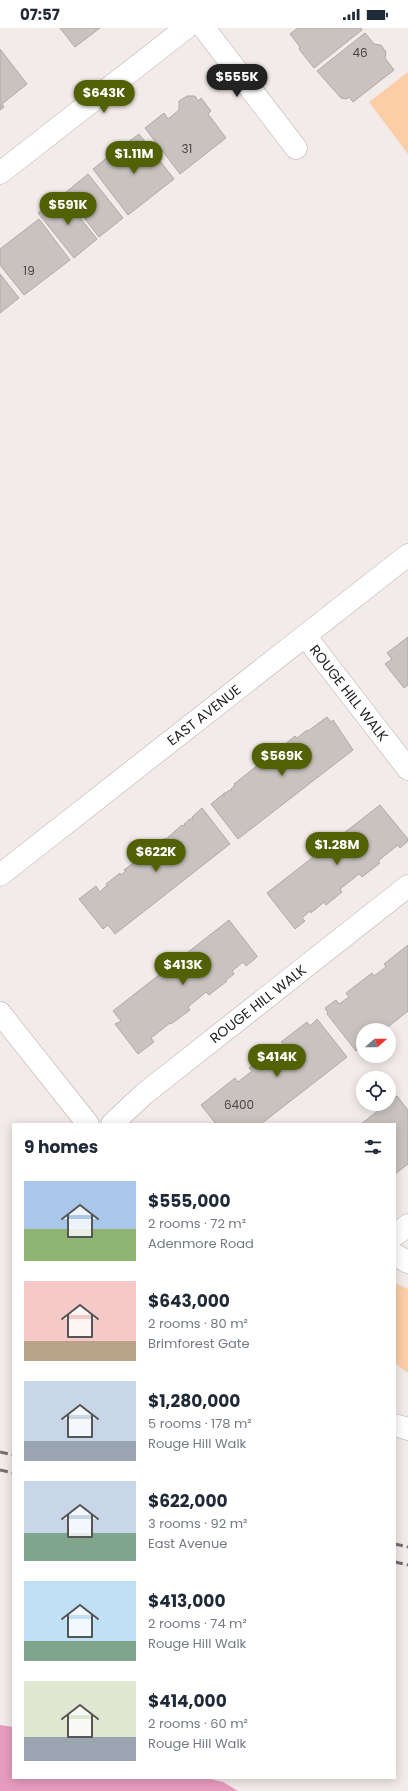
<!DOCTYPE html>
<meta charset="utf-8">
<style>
:root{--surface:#fff;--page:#f6f6f7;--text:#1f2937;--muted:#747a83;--accent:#526103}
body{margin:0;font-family:Poppins,sans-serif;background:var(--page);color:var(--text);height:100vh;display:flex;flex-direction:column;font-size:15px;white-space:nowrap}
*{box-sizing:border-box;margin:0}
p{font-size:13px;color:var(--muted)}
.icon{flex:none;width:22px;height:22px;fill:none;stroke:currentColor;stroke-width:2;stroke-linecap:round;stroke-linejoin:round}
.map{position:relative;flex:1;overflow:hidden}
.side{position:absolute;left:12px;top:1095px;width:384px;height:656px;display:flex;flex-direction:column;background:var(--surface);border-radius:0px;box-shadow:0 2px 10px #0003}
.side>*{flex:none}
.needle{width:26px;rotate:69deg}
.fabs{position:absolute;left:356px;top:995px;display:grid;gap:8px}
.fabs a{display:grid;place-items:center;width:40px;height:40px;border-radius:50%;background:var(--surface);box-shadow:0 2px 10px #0003;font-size:20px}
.price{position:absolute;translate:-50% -34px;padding:0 9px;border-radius:14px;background:var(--accent);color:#fff;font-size:13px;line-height:26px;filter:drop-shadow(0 1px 2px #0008)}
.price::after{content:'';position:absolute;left:50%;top:24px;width:12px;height:9px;margin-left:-6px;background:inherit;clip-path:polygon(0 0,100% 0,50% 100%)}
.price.on{background:#222;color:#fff}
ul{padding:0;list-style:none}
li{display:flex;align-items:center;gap:12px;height:100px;padding:0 12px}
li span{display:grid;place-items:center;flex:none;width:112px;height:80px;border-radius:0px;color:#555}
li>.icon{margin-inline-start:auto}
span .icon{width:48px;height:48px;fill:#fffc;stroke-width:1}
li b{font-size:17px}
h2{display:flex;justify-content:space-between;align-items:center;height:48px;padding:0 12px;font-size:17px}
.status{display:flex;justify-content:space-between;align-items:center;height:28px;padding:0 20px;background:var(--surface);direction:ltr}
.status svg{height:11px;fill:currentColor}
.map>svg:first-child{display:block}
</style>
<div class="status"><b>07:57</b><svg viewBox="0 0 49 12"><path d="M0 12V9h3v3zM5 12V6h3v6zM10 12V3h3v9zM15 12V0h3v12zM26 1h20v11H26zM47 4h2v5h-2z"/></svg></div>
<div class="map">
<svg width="408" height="1763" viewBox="0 0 408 1763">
<rect width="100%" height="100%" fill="#f3ebea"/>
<g fill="#fbcea6">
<path d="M408,44V126L369,74Z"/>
<path d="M395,1255L408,1261V1345L395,1335Z"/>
</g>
<path fill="#e79cbf" d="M0,1697L13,1699V1750H207L223,1754L238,1763H0Z"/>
<g fill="#c9c3c0" stroke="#b0aaa7">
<path d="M60,0H100L75,19Z"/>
<path d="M298,0H361L362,2L314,40L299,21L300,19L290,6Z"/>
<path d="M365,5L374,16L381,17L386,24L385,30L394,42L353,74L349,69L347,71L341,70L317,43Z"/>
<path d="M0,21L27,56L2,76L4,79L0,82Z"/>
<path d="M187,68H195L198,73L201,70L211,83L208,86L226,110L180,146L145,100L164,85L168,91L179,82V73Z"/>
<path d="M139,106L174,151L128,187L93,141L112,126L116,131L123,126L119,121Z"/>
<path d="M88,146L123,190L99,209L65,165Z"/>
<path d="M61,166L97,211L74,230L38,185Z"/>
<path d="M39,191L70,232L24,267L0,237V221Z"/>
<path d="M0,246L19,270L0,285Z"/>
<path d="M408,609V657L404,660L385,636L392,631L387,625Z"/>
<path d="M327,689L331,694L333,692L353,722L238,811L211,776L222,767L225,768L223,766L230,762L232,763L231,761L235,757L234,756L258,737L261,742L281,726L278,722L295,708L297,710L307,702L308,703Z"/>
<path d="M380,777L408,811V813L400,820L398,817L378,833L380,835L362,849L359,846L340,861L342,864L326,877L324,874L311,885L310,883L302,890L305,893L295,901L267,865Z"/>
<path d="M202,780L230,816L115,906L108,897L103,901L79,871L96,858L100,864L106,858H108L106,856L120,845L121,847L126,843L124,842L136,833L137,835L143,828L144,830L153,821H156L154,819L165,810L166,811L182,797L183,798L185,797L184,796L190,791H193L192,789Z"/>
<path d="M229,892L257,928L256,930L246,938L243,934L232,943L234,946L226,952L227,953L209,967L206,964L188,979L190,982L171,996L170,995L151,1010L154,1014L138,1026L115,996L121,993L113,983Z"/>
<path d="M408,917V983L384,1002H363V1018L356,1023L327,986L328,985L325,980L336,972L339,976L349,969L346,965L372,945L374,948L386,939L384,936Z"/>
<path d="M317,991L347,1029L261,1096H216L201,1077L235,1050L238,1054L252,1043L249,1040L274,1020L276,1024L284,1017L281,1014L307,994L310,998Z"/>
<path d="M397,1068L408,1082V1136L395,1146V1096H361Z"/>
</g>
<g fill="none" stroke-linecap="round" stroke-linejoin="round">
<g stroke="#b5adac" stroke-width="23">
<g id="street">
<path d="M204,0L296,120"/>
<path d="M0,145L186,0"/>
<path d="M306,609L408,741"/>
<path d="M112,1096L144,1066L408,858"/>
<path d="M395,1207L408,1197"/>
<path d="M395,1227L408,1234"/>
</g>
</g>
<g stroke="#b5adac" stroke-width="23">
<g id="secondary">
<path d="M0,847L408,527"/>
<path d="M0,985L88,1096"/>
<path d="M395,1397L408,1401"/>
</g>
</g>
<use href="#street" stroke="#fff" stroke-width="22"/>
<use href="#secondary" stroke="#fff" stroke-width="22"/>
<g stroke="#75706f" stroke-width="3" stroke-dasharray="8 4" stroke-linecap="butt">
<path d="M0,1424L13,1427"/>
<path d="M0,1442L13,1445"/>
<path d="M395,1516L408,1519"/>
<path d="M395,1534L408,1537"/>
</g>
</g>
<g text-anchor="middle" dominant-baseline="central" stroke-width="4" stroke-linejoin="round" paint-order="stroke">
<g font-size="12" fill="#4b4746">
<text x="360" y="24">46</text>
<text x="187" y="120">31</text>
<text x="29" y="242">19</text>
<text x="239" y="1076">6400</text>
</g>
<g font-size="14" fill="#211e1d" stroke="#fff">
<text transform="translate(349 665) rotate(52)">ROUGE HILL WALK</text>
<text transform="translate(204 687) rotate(-38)">EAST AVENUE</text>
<text transform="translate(258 976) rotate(-38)">ROUGE HILL WALK</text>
</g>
</g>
</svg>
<div class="fabs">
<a><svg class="needle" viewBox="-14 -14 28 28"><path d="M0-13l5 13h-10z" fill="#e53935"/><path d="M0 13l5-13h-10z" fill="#747a83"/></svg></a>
<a><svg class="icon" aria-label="locate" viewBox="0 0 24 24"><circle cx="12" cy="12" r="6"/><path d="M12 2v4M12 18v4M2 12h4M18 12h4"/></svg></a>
</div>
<b class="price on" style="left:237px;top:70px">$555K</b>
<b class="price" style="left:104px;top:86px">$643K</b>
<b class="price" style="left:134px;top:147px">$1.11M</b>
<b class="price" style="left:68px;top:198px">$591K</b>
<b class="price" style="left:282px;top:749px">$569K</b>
<b class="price" style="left:337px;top:838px">$1.28M</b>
<b class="price" style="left:156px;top:845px">$622K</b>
<b class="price" style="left:183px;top:958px">$413K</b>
<b class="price" style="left:277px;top:1050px">$414K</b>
<section class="side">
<h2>9 homes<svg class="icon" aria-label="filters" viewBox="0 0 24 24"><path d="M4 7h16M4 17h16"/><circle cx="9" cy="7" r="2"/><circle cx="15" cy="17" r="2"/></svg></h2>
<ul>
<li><span style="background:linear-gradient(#a9c7e8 60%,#8fb573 0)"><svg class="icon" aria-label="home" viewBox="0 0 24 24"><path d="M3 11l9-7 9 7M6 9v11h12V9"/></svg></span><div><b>$555,000</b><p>2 rooms · 72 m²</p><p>Adenmore Road</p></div></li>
<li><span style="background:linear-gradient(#f6c9c9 75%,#b9a48a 0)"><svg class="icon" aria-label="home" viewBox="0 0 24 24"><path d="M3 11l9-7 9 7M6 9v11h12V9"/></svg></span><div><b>$643,000</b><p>2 rooms · 80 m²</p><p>Brimforest Gate</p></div></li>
<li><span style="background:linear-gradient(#c9d6e8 75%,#9aa5b1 0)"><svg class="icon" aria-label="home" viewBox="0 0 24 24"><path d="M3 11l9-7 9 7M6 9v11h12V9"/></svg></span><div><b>$1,280,000</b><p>5 rooms · 178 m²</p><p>Rouge Hill Walk</p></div></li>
<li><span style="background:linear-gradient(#c9d6e8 65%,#7fa58c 0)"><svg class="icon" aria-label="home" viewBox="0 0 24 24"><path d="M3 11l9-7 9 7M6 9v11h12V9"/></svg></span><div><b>$622,000</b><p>3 rooms · 92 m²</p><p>East Avenue</p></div></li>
<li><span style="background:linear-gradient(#bfe0f5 75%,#7fa58c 0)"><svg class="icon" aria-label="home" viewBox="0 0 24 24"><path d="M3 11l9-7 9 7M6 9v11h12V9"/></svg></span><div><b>$413,000</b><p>2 rooms · 74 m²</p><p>Rouge Hill Walk</p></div></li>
<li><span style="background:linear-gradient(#dfe7d0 70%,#9aa5b1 0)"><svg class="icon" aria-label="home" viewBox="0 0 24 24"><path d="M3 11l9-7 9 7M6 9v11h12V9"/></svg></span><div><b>$414,000</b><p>2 rooms · 60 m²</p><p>Rouge Hill Walk</p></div></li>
</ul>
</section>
</div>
